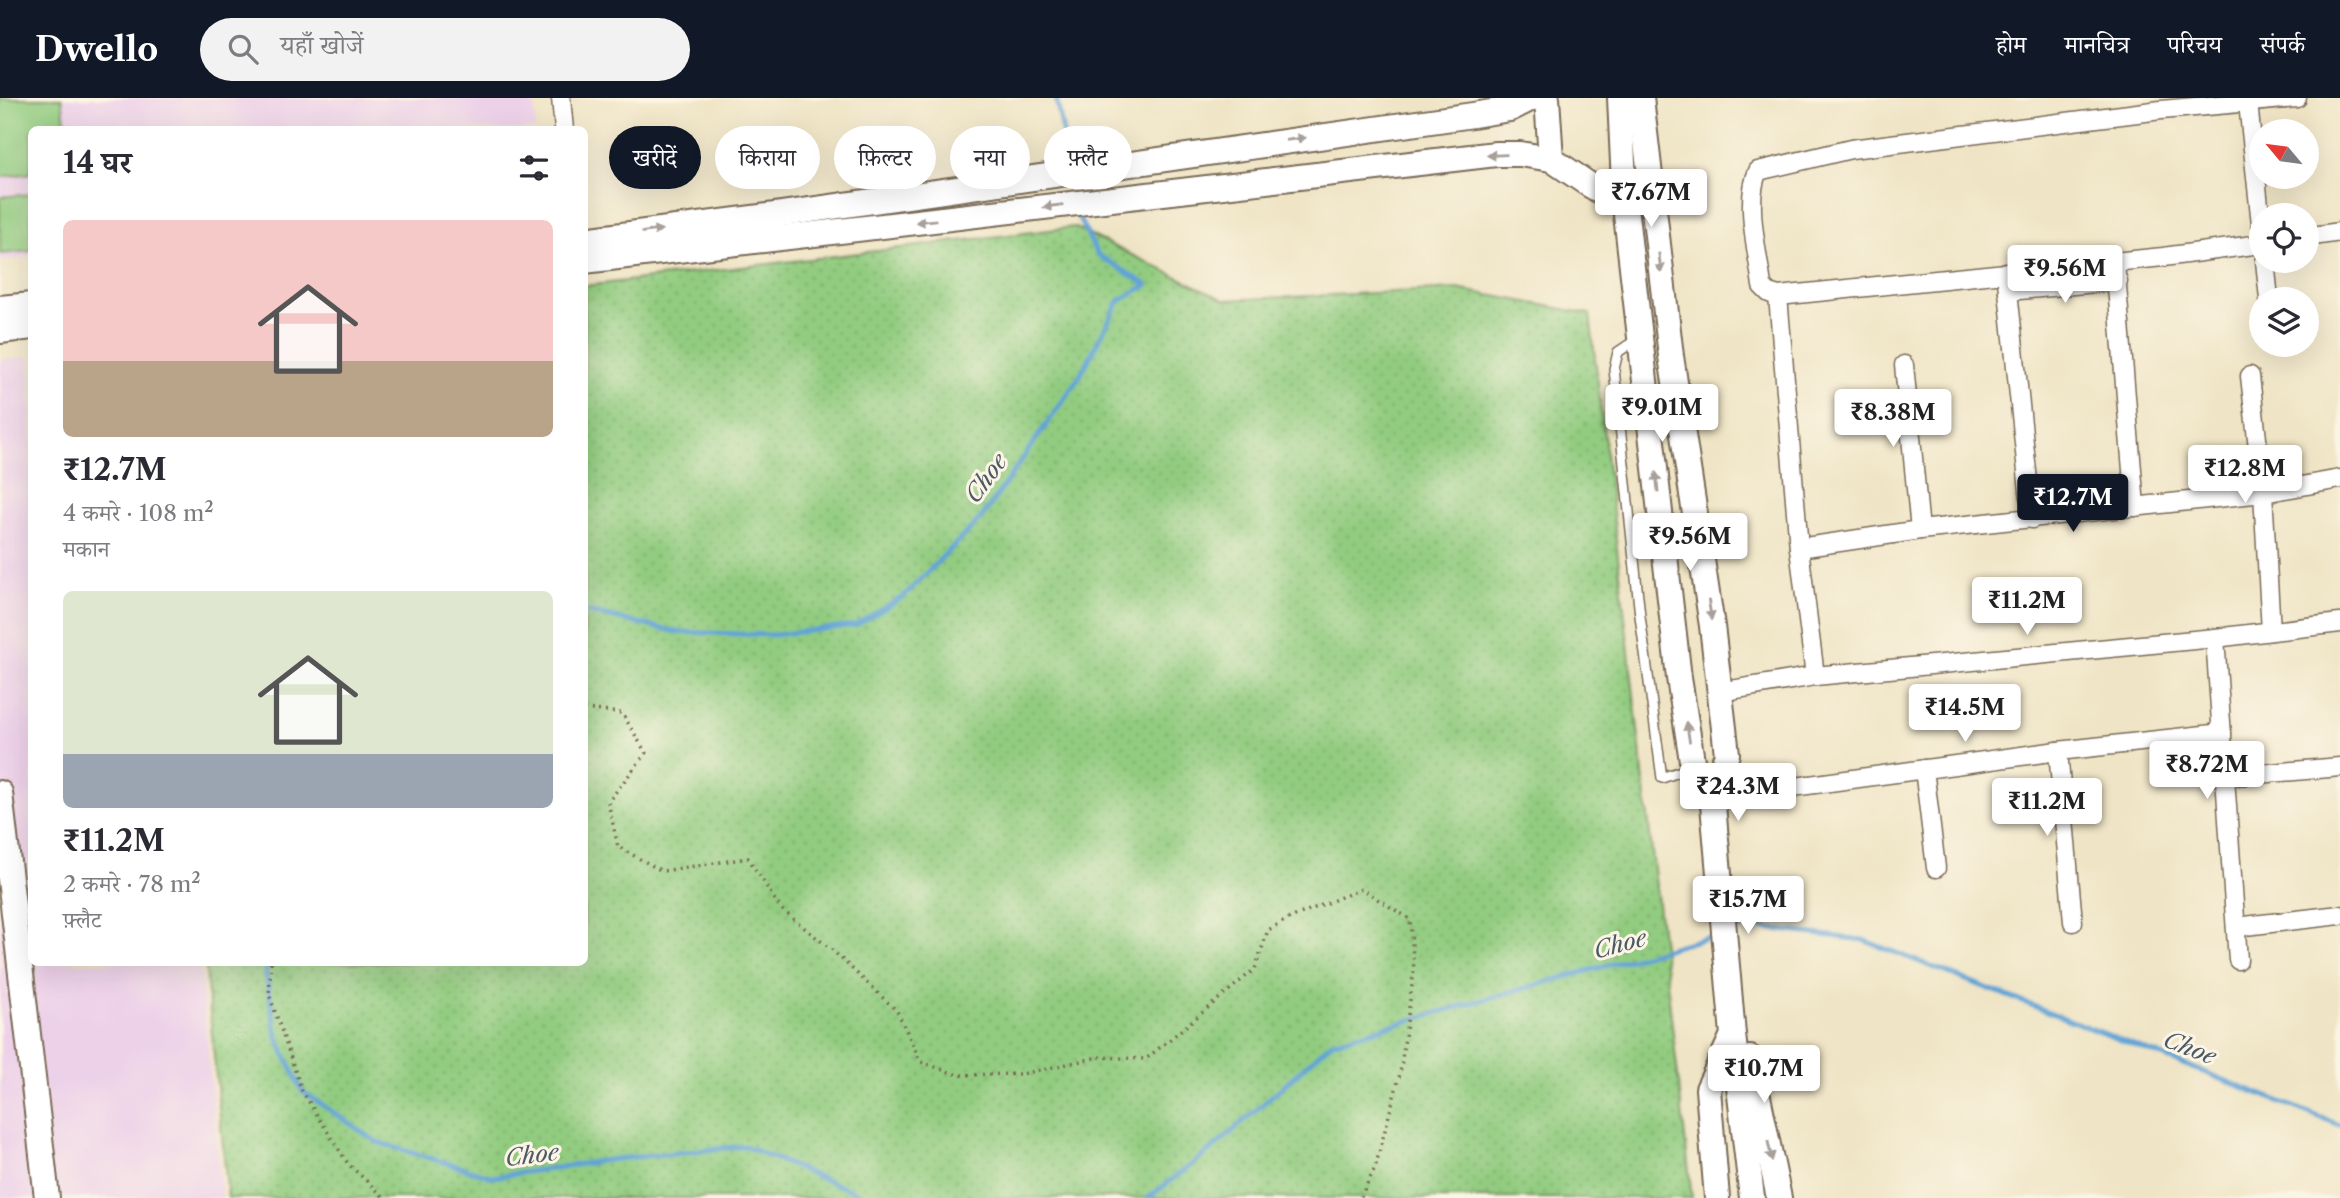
<!DOCTYPE html>
<html lang="hi">
<meta charset="utf-8">
<style>
:root{--surface:#fff;--page:#f2f2f3;--text:#2b2b33;--muted:#7c7c81;--accent:#111827}
body{margin:0;font-family:"Libre Caslon Text","Noto Serif Devanagari",serif;background:var(--page);color:var(--text);height:100vh;display:flex;flex-direction:column;font-size:26px;white-space:nowrap}
*{box-sizing:border-box;margin:0}
p{font-size:23px;color:var(--muted)}
.icon{flex:none;width:38px;height:38px;fill:none;stroke:currentColor;stroke-width:2;stroke-linecap:round;stroke-linejoin:round}
.map{position:relative;flex:1;overflow:hidden}
.details{position:absolute;left:28px;top:28px;width:560px;height:840px;display:flex;flex-direction:column;background:var(--surface);border-radius:10px;box-shadow:0 7px 28px #0002}
.details>*{flex:none}
.banner{position:absolute;left:609px;top:28px;width:665px;height:63px;display:flex;gap:14px}
.needle{width:46px;rotate:299deg}
.buttons{position:absolute;left:2249px;top:21px;display:grid;gap:14px}
.buttons a{display:grid;place-items:center;width:70px;height:70px;border-radius:50%;background:var(--surface);box-shadow:0 7px 28px #0002;font-size:35px}
.price{position:absolute;translate:-50% -60px;padding:0 16px;border-radius:7px;background:#fff;color:#222;font-size:23px;line-height:46px;filter:drop-shadow(0 2px 4px #0008)}
.price::after{content:'';position:absolute;left:50%;top:42px;width:21px;height:16px;margin-left:-10px;background:inherit;clip-path:polygon(0 0,100% 0,50% 100%)}
.price.current{background:var(--accent);color:#fff}
ul{padding:0;list-style:none}
li{display:grid;align-content:center;gap:14px;height:371px;padding:0 35px}
li span{display:grid;place-items:center;height:217px;border-radius:10px;color:#555}
li>.icon{margin-inline-start:auto}
span .icon{width:126px;height:126px;fill:#fffc;stroke-width:1}
li b{font-size:30px}
h2{display:flex;justify-content:space-between;align-items:center;height:84px;padding:0 35px;font-size:30px}
.pill{padding:0 24px;border-radius:32px;background:var(--surface);box-shadow:0 7px 28px #0002;font-size:24px;line-height:63px}
.pill.current{background:var(--accent);color:#fff}
header{display:flex;align-items:center;gap:42px;box-sizing:border-box;height:98px;padding:0 35px;background:var(--accent);color:#fff}
header strong{font-size:33px}
nav{display:flex;gap:38px;margin-inline-start:auto;font-size:24px}
.search{width:490px;height:63px;background:var(--page);display:flex;align-items:center;gap:18px;box-sizing:border-box;padding:0 24px;border-radius:38px;color:var(--muted);font-size:26px}
.map>svg:first-child{display:block}
</style>
<header>
<strong>Dwello</strong>
<div class="search"><svg class="icon" aria-label="search" viewBox="0 0 24 24"><circle cx="10" cy="10" r="6"/><path d="M15 15l6 6"/></svg>यहाँ खोजें</div>
<nav><a>होम</a><a>मानचित्र</a><a>परिचय</a><a>संपर्क</a></nav>
</header>
<div class="map">
<svg width="2340" height="1100" viewBox="0 0 2340 1100">
<defs>
<pattern id="park-dots" width="8" height="8" patternUnits="userSpaceOnUse" patternTransform="scale(1.75)"><rect width="8" height="8" fill="#92cc80"/><path d="M2 2h.1M6 6h.1" fill="none" stroke="#7faf6e" stroke-width="1.8" stroke-linecap="round"/></pattern>
</defs>
<rect width="100%" height="100%" fill="#fcf5e5"/>
<filter id="ink" filterUnits="userSpaceOnUse"><feTurbulence type="fractalNoise" baseFrequency=".0143" numOctaves="2"/><feDisplacementMap in="SourceGraphic" scale="14" xChannelSelector="R" yChannelSelector="G"/><feConvolveMatrix kernelMatrix="1 2 1 2 8 2 1 2 1" color-interpolation-filters="sRGB"/></filter>
<filter id="wash" filterUnits="userSpaceOnUse"><feTurbulence type="fractalNoise" baseFrequency=".00686" numOctaves="4" result="noise"/><feDisplacementMap in="SourceGraphic" scale="28" xChannelSelector="R" yChannelSelector="G"/><feGaussianBlur stdDeviation="1.57" result="paint"/><feColorMatrix in="noise" values="0 0 0 0 0 0 0 0 0 0 0 0 0 0 0 0 0 1.4 0 .05"/><feComposite in="paint" operator="in"/></filter>
<g filter="url(#wash)">
<rect width="100%" height="100%" fill="#efe4c5"/>
<g fill="#edd1e9">
<path d="M0,0H533L536,31L32,32L31,159L0,163Z"/>
<path d="M31,259L32,864L200,865L222,1100H0V262Z"/>
</g>
<path fill="url(#park-dots)" stroke="#667b4f" stroke-width="2" d="M1074,129L1225,202L1457,191L1590,216L1692,1100H228L205,865L584,864L585,188Z"/>
<g fill="#92cc80" stroke="#667b4f" stroke-width="2">
<path d="M0,0H62L66,31L32,32L31,75L0,79Z"/>
<path d="M31,96V153L0,156V99Z"/>
</g>
<g fill="none" stroke-linecap="round" stroke-linejoin="round">
<g stroke="#61a3d5" stroke-width="5">
<path d="M1056,0L1070,69"/>
<path d="M584,513L677,534L774,537L856,527L903,499L982,419L1080,278L1119,203L1147,187L1098,157L1079,121L1078,113"/>
<path d="M1729,833L1749,828L1863,842L2340,1027"/>
<path d="M269,864L265,871L277,939L302,993L377,1044L493,1079L615,1061L745,1048L869,1100"/>
<path d="M1148,1100L1216,1048L1332,944L1716,837"/>
</g>
</g>
</g>
<g filter="url(#ink)">
<g fill="none" stroke-linecap="round" stroke-linejoin="round">
<g stroke="#7a6b58" stroke-width="12">
<path id="lane" d="M1636,242L1618,254L1614,271L1640,518L1662,680L1692,669"/>
</g>
<g stroke="#7a6b58" stroke-width="21">
<g id="street">
<path d="M561,0L564,32"/>
<path d="M2248,5L2261,126"/>
<path d="M2306,139L2340,134"/>
<path d="M2261,146L2163,159L1778,198L1769,195L1762,188C1758,155 1744,103 1758,73L1851,51L2161,12L2297,0"/>
<path d="M2265,163L2269,201"/>
<path d="M2115,164L2135,409"/>
<path d="M2006,174L2032,421"/>
<path d="M2008,193L2118,183"/>
<path d="M1778,198L1799,450L1815,578"/>
<path d="M1904,267L1920,432"/>
<path d="M2250,278L2263,395L2271,533"/>
<path d="M1799,450L1920,432L2263,395L2340,381"/>
<path d="M2215,540L2238,862"/>
<path d="M1719,594L1815,578L2215,540L2340,525"/>
<path d="M2058,653L2073,824"/>
<path d="M1924,671L1936,770"/>
<path d="M2225,679L2340,669"/>
<path d="M1713,700L2058,653L2222,635"/>
<path d="M2236,829L2340,817"/>
</g>
</g>
<g stroke="#7a6b58" stroke-width="28">
<g id="secondary">
<path d="M1547,0L1551,61"/>
<path d="M1620,0L1625,108L1679,580L1693,669L1712,695"/>
<path d="M1641,0L1671,258L1712,528L1727,656L1712,695L1733,937L1752,1100"/>
<path d="M584,142L775,117L1473,17L1510,11L1532,0"/>
<path d="M584,163L1496,56H1520L1551,61L1588,86L1625,108"/>
<path d="M0,210L32,207"/>
<path d="M0,233L32,229"/>
<path d="M0,695L47,1100"/>
<path d="M1750,960L1779,1100"/>
<path d="M1717,1100L1708,991L1733,937"/>
</g>
</g>
<g stroke="#7a6b58" stroke-width="3.5" stroke-dasharray="2 5" stroke-linecap="butt">
<path d="M584,611L622,615L646,655L608,704L618,749L662,773L748,760L781,811L832,852L897,913L921,964L958,977L1022,976L1099,959L1146,961L1255,871L1268,832L1290,820L1361,791L1410,821L1414,872L1400,976L1375,1070L1360,1100"/>
<path d="M271,864L269,896L302,993L348,1066L385,1100"/>
</g>
<use href="#lane" stroke="#fff" stroke-width="9"/>
<use href="#street" stroke="#fff" stroke-width="18"/>
<use href="#secondary" stroke="#fff" stroke-width="24"/>
</g>
<defs><path id="oneway-solid" d="M-6-.8H1V-3.2L6.5 0L1 3.2V.8H-6Z" transform="scale(1.75)"/></defs>
<g fill="#a79f9a">
<use href="#oneway-solid" transform="translate(1296 41) rotate(-8)"/>
<use href="#oneway-solid" transform="translate(1497 57) rotate(178)"/>
<use href="#oneway-solid" transform="translate(1053 108) rotate(173)"/>
<use href="#oneway-solid" transform="translate(926 123) rotate(174)"/>
<use href="#oneway-solid" transform="translate(652 133) rotate(-7)"/>
<use href="#oneway-solid" transform="translate(1660 165) rotate(83)"/>
<use href="#oneway-solid" transform="translate(1657 384) rotate(-96)"/>
<use href="#oneway-solid" transform="translate(1710 512) rotate(81)"/>
<use href="#oneway-solid" transform="translate(1688 634) rotate(-99)"/>
<use href="#oneway-solid" transform="translate(1770 1053) rotate(78)"/>
</g>
</g>
<g text-anchor="middle" dominant-baseline="central" stroke-width="6" stroke-linejoin="round" paint-order="stroke">
<g font-size="23" font-style="italic" fill="#4a5a67" stroke="#fcf5e5">
<text transform="translate(986 380) rotate(-54)">Choe</text>
<text transform="translate(1620 846) rotate(-15)">Choe</text>
<text transform="translate(2190 950) rotate(21)">Choe</text>
<text transform="translate(532 1057) rotate(-7)">Choe</text>
</g>
</g>
</svg>
<div class="buttons">
<a><svg class="needle" viewBox="-14 -14 28 28"><path d="M0-13l5 13h-10z" fill="#e53935"/><path d="M0 13l5-13h-10z" fill="#7c7c81"/></svg></a>
<a><svg class="icon" aria-label="locate" viewBox="0 0 24 24"><circle cx="12" cy="12" r="6"/><path d="M12 2v4M12 18v4M2 12h4M18 12h4"/></svg></a>
<a><svg class="icon" aria-label="layers" viewBox="0 0 24 24"><path d="M12 4l9 5-9 5-9-5zM3 14l9 5 9-5"/></svg></a>
</div>
<b class="price" style="left:1651px;top:131px">₹7.67M</b>
<b class="price" style="left:2065px;top:207px">₹9.56M</b>
<b class="price" style="left:1662px;top:346px">₹9.01M</b>
<b class="price" style="left:1893px;top:351px">₹8.38M</b>
<b class="price" style="left:2245px;top:407px">₹12.8M</b>
<b class="price current" style="left:2073px;top:436px">₹12.7M</b>
<b class="price" style="left:1690px;top:475px">₹9.56M</b>
<b class="price" style="left:2027px;top:539px">₹11.2M</b>
<b class="price" style="left:1965px;top:646px">₹14.5M</b>
<b class="price" style="left:2207px;top:703px">₹8.72M</b>
<b class="price" style="left:1738px;top:725px">₹24.3M</b>
<b class="price" style="left:2047px;top:740px">₹11.2M</b>
<b class="price" style="left:1748px;top:838px">₹15.7M</b>
<b class="price" style="left:1764px;top:1007px">₹10.7M</b>
<div class="banner">
<a class="pill current">खरीदें</a>
<a class="pill">किराया</a>
<a class="pill">फ़िल्टर</a>
<a class="pill">नया</a>
<a class="pill">फ़्लैट</a>
</div>
<section class="details">
<h2>14 घर<svg class="icon" aria-label="filters" viewBox="0 0 24 24"><path d="M4 7h16M4 17h16"/><circle cx="9" cy="7" r="2"/><circle cx="15" cy="17" r="2"/></svg></h2>
<ul>
<li><span style="background:linear-gradient(#f6c9c9 65%,#b9a48a 0)"><svg class="icon" aria-label="home" viewBox="0 0 24 24"><path d="M3 11l9-7 9 7M6 9v11h12V9"/></svg></span><div><b>₹12.7M</b><p>4 कमरे · 108 m²</p><p>मकान</p></div></li>
<li><span style="background:linear-gradient(#dfe7d0 75%,#9aa5b1 0)"><svg class="icon" aria-label="home" viewBox="0 0 24 24"><path d="M3 11l9-7 9 7M6 9v11h12V9"/></svg></span><div><b>₹11.2M</b><p>2 कमरे · 78 m²</p><p>फ़्लैट</p></div></li>
</ul>
</section>
</div>
